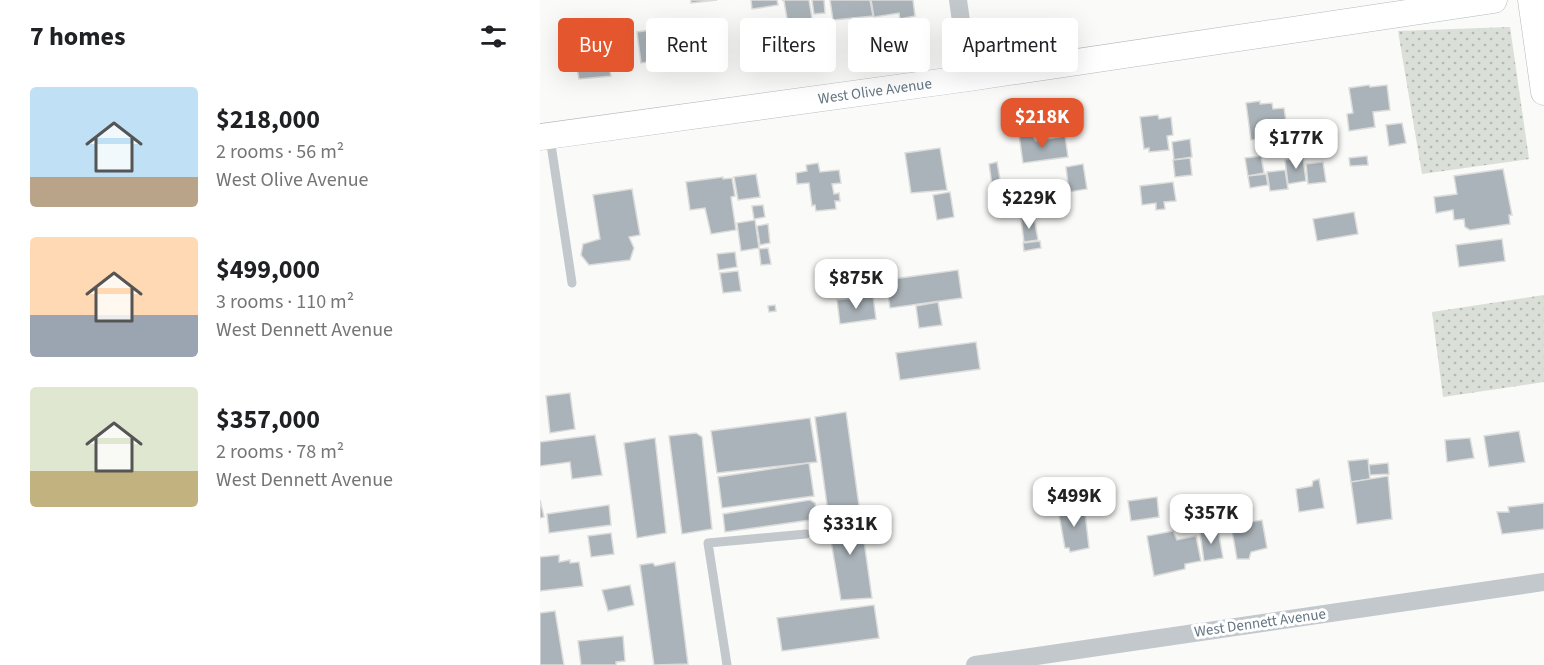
<!DOCTYPE html>
<meta charset="utf-8">
<style>
:root{--surface:#fff;--page:#f6f6f6;--text:#202124;--muted:#757577;--accent:#e4572e}
body{margin:0;font-family:"Source Sans 3",sans-serif;background:var(--page);color:var(--text);height:100vh;display:flex;flex-direction:column;font-size:22px;white-space:nowrap}
*{box-sizing:border-box;margin:0}
p{font-size:20px;color:var(--muted)}
.icon{flex:none;width:33px;height:33px;fill:none;stroke:currentColor;stroke-width:2;stroke-linecap:round;stroke-linejoin:round}
.map{position:relative;flex:1;overflow:hidden}
.side{display:flex;flex-direction:column;background:var(--surface);width:540px}
.side>*{flex:none}
.top-card{position:absolute;left:18px;top:18px;width:570px;height:54px;display:flex;gap:12px}
.price{position:absolute;translate:-50% -51px;padding:0 14px;border-radius:12px;background:#fff;color:#222;font-size:20px;line-height:39px;filter:drop-shadow(0 2px 3px #0008)}
.price::after{content:'';position:absolute;left:50%;top:36px;width:18px;height:14px;margin-left:-9px;background:inherit;clip-path:polygon(0 0,100% 0,50% 100%)}
.price.selected{background:var(--accent);color:#fff}
ul{padding:0;list-style:none}
li{display:flex;align-items:center;gap:18px;height:150px;padding:0 30px}
li span{display:grid;place-items:center;flex:none;width:168px;height:120px;border-radius:6px;color:#555}
li>.icon{margin-inline-start:auto}
span .icon{width:72px;height:72px;fill:#fffc;stroke-width:1}
li b{font-size:26px}
h2{display:flex;justify-content:space-between;align-items:center;height:72px;padding:0 30px;font-size:26px}
.tag{padding:0 21px;border-radius:6px;background:var(--surface);box-shadow:0 6px 24px #0002;font-size:21px;line-height:54px}
.tag.selected{background:var(--accent);color:#fff}
main{display:flex;flex:1;min-height:0}
.map>svg:first-child{display:block}
</style>
<main>
<section class="side">
<h2>7 homes<svg class="icon" aria-label="filters" viewBox="0 0 24 24"><path d="M4 7h16M4 17h16"/><circle cx="9" cy="7" r="2"/><circle cx="15" cy="17" r="2"/></svg></h2>
<ul>
<li><span style="background:linear-gradient(#bfe0f5 75%,#b9a48a 0)"><svg class="icon" aria-label="home" viewBox="0 0 24 24"><path d="M3 11l9-7 9 7M6 9v11h12V9"/></svg></span><div><b>$218,000</b><p>2 rooms · 56 m²</p><p>West Olive Avenue</p></div></li>
<li><span style="background:linear-gradient(#ffd9b3 65%,#9aa5b1 0)"><svg class="icon" aria-label="home" viewBox="0 0 24 24"><path d="M3 11l9-7 9 7M6 9v11h12V9"/></svg></span><div><b>$499,000</b><p>3 rooms · 110 m²</p><p>West Dennett Avenue</p></div></li>
<li><span style="background:linear-gradient(#dfe7d0 70%,#c2b280 0)"><svg class="icon" aria-label="home" viewBox="0 0 24 24"><path d="M3 11l9-7 9 7M6 9v11h12V9"/></svg></span><div><b>$357,000</b><p>2 rooms · 78 m²</p><p>West Dennett Avenue</p></div></li>
</ul>
</section>
<div class="map">
<svg width="1004" height="665" viewBox="0 0 1004 665">
<defs>
<pattern id="grass-dots" width="8" height="8" patternUnits="userSpaceOnUse" patternTransform="scale(1.5)"><rect width="8" height="8" fill="#dadfd7"/><path d="M2 2h.1M6 6h.1" fill="none" stroke="#b4b9b4" stroke-width="1.8" stroke-linecap="round"/></pattern>
</defs>
<rect width="100%" height="100%" fill="#fafaf8"/>
<g fill="url(#grass-dots)">
<path d="M970,27L989,159L882,174L858,31Z"/>
<path d="M1004,295V382L903,397L892,312Z"/>
</g>
<g fill="#aab3b9" stroke="#dcdcda" stroke-width="1.5">
<path d="M151,0H177L151,3Z"/>
<path d="M211,0H237L238,5L212,9Z"/>
<path d="M242,0H269L276,43L252,47L244,1Z"/>
<path d="M272,0H284L285,13L274,14Z"/>
<path d="M290,0H330L333,16L293,20Z"/>
<path d="M331,0H373L375,16L360,19L359,13L334,17Z"/>
<path d="M176,21L180,47L136,53L137,58L101,63L97,32Z"/>
<path d="M64,40L71,76L39,79L32,45Z"/>
<path d="M829,85L830,87L847,85L850,110L833,112L835,127L809,131L807,114L813,113L809,88Z"/>
<path d="M720,101V104L732,103L733,109L744,108L747,128L739,129L740,136H736L737,147L721,149L720,139L711,140L706,103Z"/>
<path d="M618,115L619,119L631,117L633,135L627,136L629,150L609,152V148L604,149L600,117Z"/>
<path d="M862,123L866,143L849,146L846,125Z"/>
<path d="M491,133L496,141L525,136L528,157L483,163L479,135Z"/>
<path d="M650,139L652,157L634,160L632,142Z"/>
<path d="M400,148L407,190L371,193L365,153Z"/>
<path d="M721,156L724,173L708,176L705,158Z"/>
<path d="M827,156L828,165L810,166L809,158Z"/>
<path d="M763,157L766,181L748,184L745,160Z"/>
<path d="M650,158L652,175L635,177L633,160Z"/>
<path d="M457,162L462,191L453,192L449,164Z"/>
<path d="M783,162L786,182L768,184L766,164Z"/>
<path d="M278,163L280,172L299,170L301,183L292,184L294,194L299,193L300,201H295L296,209L276,211L275,205L272,206L269,183L257,184L256,173L267,171L266,165Z"/>
<path d="M543,164L547,189L529,192L526,167Z"/>
<path d="M963,169L972,215H969L970,224L930,230L925,227L924,219L914,220L913,210L896,213L894,197L917,194L914,176Z"/>
<path d="M745,170L748,189L730,191L727,172Z"/>
<path d="M216,174L220,197L198,200L194,177Z"/>
<path d="M726,174L728,185L710,188L708,176Z"/>
<path d="M183,177V179L192,178L195,196L191,197L196,230L171,234L165,208L150,210L146,182Z"/>
<path d="M633,182L636,201L624,202L625,209L616,210V203L602,205L600,186Z"/>
<path d="M92,189L100,235L89,237L94,248L90,260L49,265L41,255L43,244L60,239L53,195Z"/>
<path d="M410,192L414,217L397,220L393,195Z"/>
<path d="M223,205L225,217L214,219L212,206Z"/>
<path d="M814,212L818,234L777,241L773,219Z"/>
<path d="M494,217L498,240L484,242L481,219Z"/>
<path d="M215,220L219,248L201,251L197,223Z"/>
<path d="M228,224L230,243L220,245L217,226Z"/>
<path d="M962,239L965,261L919,267L916,245Z"/>
<path d="M500,241L501,248L484,251L483,243Z"/>
<path d="M228,248L231,264L221,265L219,249Z"/>
<path d="M195,252L197,267L179,270L177,254Z"/>
<path d="M418,270L422,298L350,308L346,280Z"/>
<path d="M198,271L201,291L183,293L180,273Z"/>
<path d="M333,296L336,319L300,324L297,300Z"/>
<path d="M398,302L402,325L379,328L376,306Z"/>
<path d="M235,305L236,311L229,312L228,306Z"/>
<path d="M436,342L440,369L360,380L356,353Z"/>
<path d="M30,393L35,429L10,433L6,396Z"/>
<path d="M306,412L319,506L288,512L275,417Z"/>
<path d="M270,418L277,462L177,473L171,431Z"/>
<path d="M979,431L985,462L949,467L944,436Z"/>
<path d="M156,433L162,437L172,529L142,534L129,436Z"/>
<path d="M55,435L62,475L32,479L30,462L0,466V442Z"/>
<path d="M115,438L126,533L97,538L84,443Z"/>
<path d="M930,438L934,458L907,462L905,440Z"/>
<path d="M828,459L830,479L811,482L808,461Z"/>
<path d="M269,463L274,496L182,508L178,477Z"/>
<path d="M848,463L849,474L830,475L829,465Z"/>
<path d="M848,476L852,519L817,524L811,482Z"/>
<path d="M779,479L784,508L759,512L756,489L772,486L773,481Z"/>
<path d="M617,497L619,517L591,521L588,501Z"/>
<path d="M0,500L4,517L0,518Z"/>
<path d="M270,500L275,503L277,519L185,532L183,514Z"/>
<path d="M1004,503V529L962,534L957,512H969L968,507Z"/>
<path d="M544,504L549,548L530,552L529,548H525L518,509Z"/>
<path d="M69,505L71,525L9,533L7,514Z"/>
<path d="M320,513L332,598L301,600L287,517Z"/>
<path d="M722,520L727,548L711,552L709,559H697L691,525Z"/>
<path d="M678,530L683,558L664,561L660,532Z"/>
<path d="M633,531L637,540L656,536L661,561L645,564V569L614,576L607,536Z"/>
<path d="M71,533L74,554L51,557L48,536Z"/>
<path d="M19,555V562L30,560V563L39,562L43,586L0,591V557Z"/>
<path d="M135,562L148,664L114,665L100,565L113,563L115,566Z"/>
<path d="M90,585L94,605L68,611L62,590Z"/>
<path d="M334,605L339,638L242,651L237,618Z"/>
<path d="M15,611L24,665H0V613Z"/>
<path d="M83,636L85,661L76,662V665H41L38,641Z"/>
</g>
<g fill="none" stroke-linecap="round" stroke-linejoin="round">
<g stroke="#b3babf" stroke-width="27">
<g id="secondary">
<path d="M991,0L1004,92"/>
<path id="s1" d="M0,137L429,78L954,0"/>
</g>
</g>
<g stroke="#c3c8cc" stroke-width="9">
<path d="M10,138L32,283"/>
<path d="M187,665L168,543L266,534"/>
</g>
<g stroke="#c3c8cc" stroke-width="18">
<path d="M418,0L429,78"/>
<path d="M435,665L1004,582"/>
</g>
<use href="#secondary" stroke="#fff" stroke-width="26"/>
</g>
<g text-anchor="middle" dominant-baseline="central" stroke-width="6" stroke-linejoin="round" paint-order="stroke">
<g font-size="15" fill="#657683" stroke="#fff">
<text stroke="none"><textPath href="#s1" startOffset="338">West Olive Avenue</textPath></text>
<text transform="translate(720 623) rotate(-8)">West Dennett Avenue</text>
</g>
</g>
</svg>
<b class="price selected" style="left:502px;top:149px">$218K</b>
<b class="price" style="left:756px;top:170px">$177K</b>
<b class="price" style="left:489px;top:230px">$229K</b>
<b class="price" style="left:316px;top:310px">$875K</b>
<b class="price" style="left:534px;top:528px">$499K</b>
<b class="price" style="left:671px;top:545px">$357K</b>
<b class="price" style="left:310px;top:556px">$331K</b>
<div class="top-card">
<a class="tag selected">Buy</a>
<a class="tag">Rent</a>
<a class="tag">Filters</a>
<a class="tag">New</a>
<a class="tag">Apartment</a>
</div>
</div>
</main>
